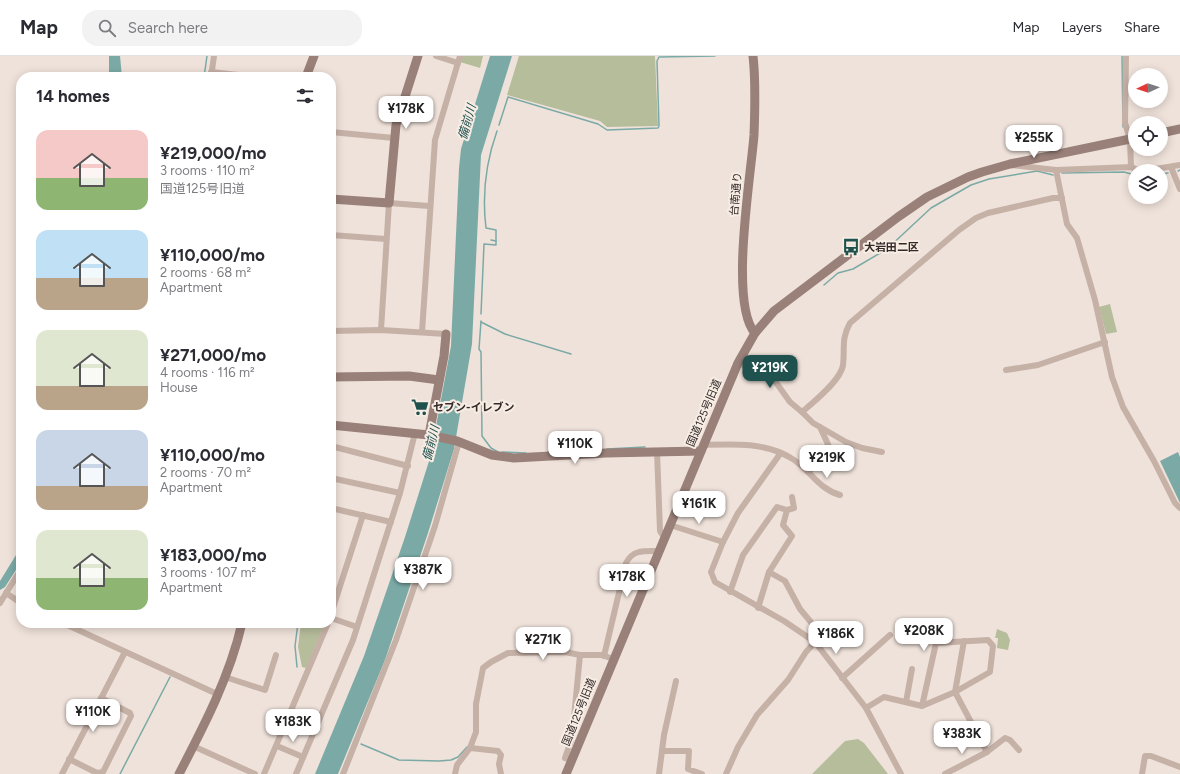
<!DOCTYPE html>
<meta charset="utf-8">
<style>
:root{--surface:#fff;--page:#f2f2f3;--text:#2b2b33;--muted:#7c7c81;--line:#e1e1e2;--accent:#1f514e}
body{margin:0;font-family:Figtree,"Noto Sans JP",sans-serif;background:var(--page);color:var(--text);height:100vh;display:flex;flex-direction:column;font-size:15px;white-space:nowrap}
*{box-sizing:border-box;margin:0}
p{font-size:13px;color:var(--muted)}
.icon{flex:none;width:22px;height:22px;fill:none;stroke:currentColor;stroke-width:2;stroke-linecap:round;stroke-linejoin:round}
.map{position:relative;flex:1;overflow:hidden}
.panel{position:absolute;left:16px;top:16px;width:320px;height:556px;display:flex;flex-direction:column;background:var(--surface);border-radius:16px;box-shadow:0 2px 10px #0003}
.panel>*{flex:none}
.needle{width:26px;rotate:266deg}
.controls{position:absolute;left:1128px;top:12px;display:grid;gap:8px}
.controls a{display:grid;place-items:center;width:40px;height:40px;border-radius:50%;background:var(--surface);box-shadow:0 2px 10px #0003;font-size:20px}
.price{position:absolute;translate:-50% -34px;padding:0 9px;border-radius:8px;background:#fff;color:#222;font-size:13px;line-height:26px;filter:drop-shadow(0 1px 2px #0008)}
.price::after{content:'';position:absolute;left:50%;top:24px;width:12px;height:9px;margin-left:-6px;background:inherit;clip-path:polygon(0 0,100% 0,50% 100%)}
.price.on{background:var(--accent);color:#fff}
ul{padding:0;list-style:none}
li{display:flex;align-items:center;gap:12px;height:100px;padding:0 20px}
li span{display:grid;place-items:center;flex:none;width:112px;height:80px;border-radius:12px;color:#555}
li>.icon{margin-inline-start:auto}
span .icon{width:48px;height:48px;fill:#fffc;stroke-width:1}
li b{font-size:17px}
h2{display:flex;justify-content:space-between;align-items:center;height:48px;padding:0 20px;font-size:17px}
header{display:flex;align-items:center;gap:24px;box-sizing:border-box;height:56px;padding:0 20px;background:var(--surface);border-bottom:1px solid var(--line)}
header strong{font-size:19px}
nav{display:flex;gap:22px;margin-inline-start:auto;font-size:14px}
.search{width:280px;height:36px;background:var(--page);display:flex;align-items:center;gap:10px;box-sizing:border-box;padding:0 14px;border-radius:16px;color:var(--muted);font-size:15px}
.map>svg:first-child{display:block}
</style>
<header>
<strong>Map</strong>
<div class="search"><svg class="icon" aria-label="search" viewBox="0 0 24 24"><circle cx="10" cy="10" r="6"/><path d="M15 15l6 6"/></svg>Search here</div>
<nav><a>Map</a><a>Layers</a><a>Share</a></nav>
</header>
<div class="map">
<svg width="1180" height="718" viewBox="0 0 1180 718">
<rect width="100%" height="100%" fill="#efe2da"/>
<g fill="#b6bd9b">
<path d="M462,0H483L480,12L460,6Z"/>
<path d="M519,0H655L658,70L607,71L600,65L507,39Z"/>
<path d="M1110,248L1117,276L1106,278L1099,251Z"/>
<path d="M301,567H325L306,612L302,611L298,591Z"/>
<path d="M997,573L1007,577L1010,584L1008,594L997,592L998,582H995Z"/>
<path d="M858,683L864,687L888,718H812L845,685Z"/>
</g>
<g fill="#7baaa6">
<path d="M109,0H120L122,21H109Z"/>
<path d="M490,0H512L481,99L472,288L454,393L428,477L385,604L338,718H315L364,600L405,481L430,402L451,290L459,112L461,93Z"/>
<path d="M1178,396L1180,401V447L1160,405Z"/>
<path d="M21,491V506L5,531L0,534V525Z"/>
</g>
<g fill="none" stroke-linecap="round" stroke-linejoin="round">
<g stroke="#7baaa6" stroke-width="1.5">
<path d="M1122,0L1123,71"/>
<path d="M204,21L207,0"/>
<path d="M499,69L508,41L598,68L607,74L658,72L659,70L657,5L659,1L715,0"/>
<path d="M1178,115L1180,114"/>
<path d="M1062,117L1124,116L1135,119"/>
<path d="M1161,118L1168,117"/>
<path d="M491,184L496,185"/>
<path d="M824,229L838,217L853,213L887,193L931,152L971,129L989,123L1037,115L1053,119"/>
<path d="M481,258L484,188L496,189V174L486,172C482,140 486,106 497,75"/>
<path d="M481,265L479,293L481,296L482,380L491,392L498,396"/>
<path d="M481,266L505,278L571,298"/>
<path d="M590,393H596"/>
<path d="M607,393L645,391"/>
<path d="M502,396L526,397"/>
<path d="M548,396L582,394"/>
<path d="M297,611L295,590L298,567"/>
<path d="M361,688L399,704L439,705L451,704L458,701L467,691"/>
<path d="M120,718L170,621"/>
</g>
<g stroke="#c6b1a7" stroke-width="6">
<path d="M436,0L458,7"/>
<path d="M1126,0L1125,67L1130,83L1131,111"/>
<path d="M211,16L256,21"/>
<path d="M211,21L214,0"/>
<path d="M331,76L394,82"/>
<path d="M1011,109L1056,114L1131,111L1140,115"/>
<path d="M1171,111L1180,133"/>
<path d="M1056,114L1067,168L1077,182L1095,244L1112,321L1123,351L1154,405L1175,447L1180,452"/>
<path d="M1143,115L1180,109"/>
<path d="M331,179L386,183"/>
<path d="M381,274L389,147L429,150"/>
<path d="M331,275L381,274L446,278"/>
<path d="M422,276L435,84L460,0"/>
<path d="M738,307L761,316L775,325L790,346L802,356L813,367L846,386L862,392L882,396"/>
<path d="M1006,314L1038,309L1105,286"/>
<path d="M802,356C814,346 841,324 843,309C845,292 841,283 850,267L959,174L976,162L988,157L1053,142H1062"/>
<path d="M703,389C732,388 765,386 791,402C810,413 818,433 840,439"/>
<path d="M331,390L408,410"/>
<path d="M657,395L660,475L664,481"/>
<path d="M780,398L738,457L723,486L711,516L715,526L784,565L815,586L866,652L901,718"/>
<path d="M808,416L831,395L820,371"/>
<path d="M331,422L400,437"/>
<path d="M331,452L391,466"/>
<path d="M670,469L723,486"/>
<path d="M730,536L743,499L777,451L787,454"/>
<path d="M6,537L21,547"/>
<path d="M0,547L21,513"/>
<path d="M758,552L769,516L792,480L783,469L787,454L794,452L792,441"/>
<path d="M331,558L363,459"/>
<path d="M331,562L357,571"/>
<path d="M63,567L217,638"/>
<path d="M964,585L955,636L987,696"/>
<path d="M604,600L626,507C633,493 645,495 659,495"/>
<path d="M225,621L265,634L276,599"/>
<path d="M842,622L890,579"/>
<path d="M906,646L912,613"/>
<path d="M866,652L884,641L922,650L955,636L990,616L993,590L988,584L936,587L922,650"/>
<path d="M193,690L255,718"/>
<path d="M277,690L303,701"/>
<path d="M470,692L498,695L501,699L499,708L501,718"/>
<path d="M662,695H689L688,713L702,718"/>
<path d="M69,703L97,717L103,716L131,660L130,657L101,642"/>
<path d="M572,704L565,702L572,682L580,599"/>
<path d="M62,718L125,596"/>
<path d="M264,718L328,567"/>
<path d="M296,718L353,584L400,437L415,377"/>
<path d="M343,718L396,584L435,470L459,386"/>
<path d="M455,718L457,709L470,692L476,676V648L483,612L491,606L508,597L565,596L580,599H601L614,603"/>
<path d="M659,718L664,679L676,625"/>
<path d="M726,718L738,691L757,659L788,624L806,596L815,586V571L800,553L785,525L769,516"/>
<path d="M945,718L987,696L1005,682L1010,684L1019,694"/>
<path d="M1142,718L1145,700H1151L1180,711"/>
</g>
<g stroke="#998078" stroke-width="9">
<path d="M753,0C756,26 755,53 754,79C751,119 729,248 755,277"/>
<path d="M306,21L314,0"/>
<path d="M1161,77L1180,73"/>
<path d="M331,143L389,147L396,69L418,0"/>
<path d="M331,321L409,320L439,324"/>
<path d="M331,369L429,379L457,385L492,399L514,402L606,397L701,395"/>
<path d="M429,379L444,300L446,278"/>
<path d="M179,718C204,670 230,620 242,567"/>
<path d="M566,718L738,307L755,277L774,255L898,161L927,141L968,121L982,116L1010,108L1135,82"/>
</g>
</g>
<defs>
<g id="bus-bare" transform="scale(1.38)"><path d="M-5-6H5V4H4V6H2V4H-2V6H-4V4H-5ZM-3.5-4V0h7V-4ZM-3.5 1.2v1.5H-2V1.2ZM2 1.2v1.5H3.5V1.2Z" fill="#1f514e" stroke="#f7ede5" stroke-width="2.5" paint-order="stroke"/></g>
<g id="supermarket-bare" transform="scale(1.38)"><path d="M-6-5.5h2.5l.6 2H6L4.5 2H-2.5L-4.4-4H-6ZM-1.5 3.2a1.3 1.3 0 1 0 .1 0ZM3 3.2a1.3 1.3 0 1 0 .1 0Z" fill="#1f514e" stroke="#f7ede5" stroke-width="2.5" paint-order="stroke"/></g>
</defs>
<g fill-rule="evenodd">
<use href="#bus-bare" x="851" y="191"/>
<use href="#supermarket-bare" x="420" y="351"/>
</g>
<g text-anchor="middle" dominant-baseline="central" stroke-width="4" stroke-linejoin="round" paint-order="stroke">
<g font-size="11" fill="#332927" stroke="#f7ede5">
<text transform="translate(736 138) rotate(-85)">台南通り</text>
<text transform="translate(704 357) rotate(-67)">国道125号旧道</text>
<text transform="translate(579 656) rotate(-68)">国道125号旧道</text>
</g>
<g font-size="11" font-weight="bold" fill="#332927" stroke="#f7ede5" text-anchor="start">
<text x="864" y="191">大岩田二区</text>
<text x="433" y="351">セブン-イレブン</text>
</g>
<g font-size="12" font-style="italic" fill="#1f514e" stroke="#f7ede5">
<text transform="translate(467 66) rotate(-74)">備前川</text>
<text transform="translate(431 387) rotate(-76)">備前川</text>
</g>
</g>
</svg>
<div class="controls">
<a><svg class="needle" viewBox="-14 -14 28 28"><path d="M0-13l5 13h-10z" fill="#e53935"/><path d="M0 13l5-13h-10z" fill="#7c7c81"/></svg></a>
<a><svg class="icon" aria-label="locate" viewBox="0 0 24 24"><circle cx="12" cy="12" r="6"/><path d="M12 2v4M12 18v4M2 12h4M18 12h4"/></svg></a>
<a><svg class="icon" aria-label="layers" viewBox="0 0 24 24"><path d="M12 4l9 5-9 5-9-5zM3 14l9 5 9-5"/></svg></a>
</div>
<b class="price" style="left:406px;top:74px">¥178K</b>
<b class="price" style="left:1034px;top:103px">¥255K</b>
<b class="price on" style="left:770px;top:333px">¥219K</b>
<b class="price" style="left:575px;top:409px">¥110K</b>
<b class="price" style="left:827px;top:423px">¥219K</b>
<b class="price" style="left:699px;top:469px">¥161K</b>
<b class="price" style="left:423px;top:535px">¥387K</b>
<b class="price" style="left:627px;top:542px">¥178K</b>
<b class="price" style="left:924px;top:596px">¥208K</b>
<b class="price" style="left:836px;top:599px">¥186K</b>
<b class="price" style="left:543px;top:605px">¥271K</b>
<b class="price" style="left:93px;top:677px">¥110K</b>
<b class="price" style="left:293px;top:687px">¥183K</b>
<b class="price" style="left:962px;top:699px">¥383K</b>
<section class="panel">
<h2>14 homes<svg class="icon" aria-label="filters" viewBox="0 0 24 24"><path d="M4 7h16M4 17h16"/><circle cx="9" cy="7" r="2"/><circle cx="15" cy="17" r="2"/></svg></h2>
<ul>
<li><span style="background:linear-gradient(#f6c9c9 60%,#8fb573 0)"><svg class="icon" aria-label="home" viewBox="0 0 24 24"><path d="M3 11l9-7 9 7M6 9v11h12V9"/></svg></span><div><b>¥219,000/mo</b><p>3 rooms · 110 m²</p><p>国道125号旧道</p></div></li>
<li><span style="background:linear-gradient(#bfe0f5 60%,#b9a48a 0)"><svg class="icon" aria-label="home" viewBox="0 0 24 24"><path d="M3 11l9-7 9 7M6 9v11h12V9"/></svg></span><div><b>¥110,000/mo</b><p>2 rooms · 68 m²</p><p>Apartment</p></div></li>
<li><span style="background:linear-gradient(#dfe7d0 70%,#b9a48a 0)"><svg class="icon" aria-label="home" viewBox="0 0 24 24"><path d="M3 11l9-7 9 7M6 9v11h12V9"/></svg></span><div><b>¥271,000/mo</b><p>4 rooms · 116 m²</p><p>House</p></div></li>
<li><span style="background:linear-gradient(#c9d6e8 70%,#b9a48a 0)"><svg class="icon" aria-label="home" viewBox="0 0 24 24"><path d="M3 11l9-7 9 7M6 9v11h12V9"/></svg></span><div><b>¥110,000/mo</b><p>2 rooms · 70 m²</p><p>Apartment</p></div></li>
<li><span style="background:linear-gradient(#dfe7d0 60%,#8fb573 0)"><svg class="icon" aria-label="home" viewBox="0 0 24 24"><path d="M3 11l9-7 9 7M6 9v11h12V9"/></svg></span><div><b>¥183,000/mo</b><p>3 rooms · 107 m²</p><p>Apartment</p></div></li>
</ul>
</section>
</div>
